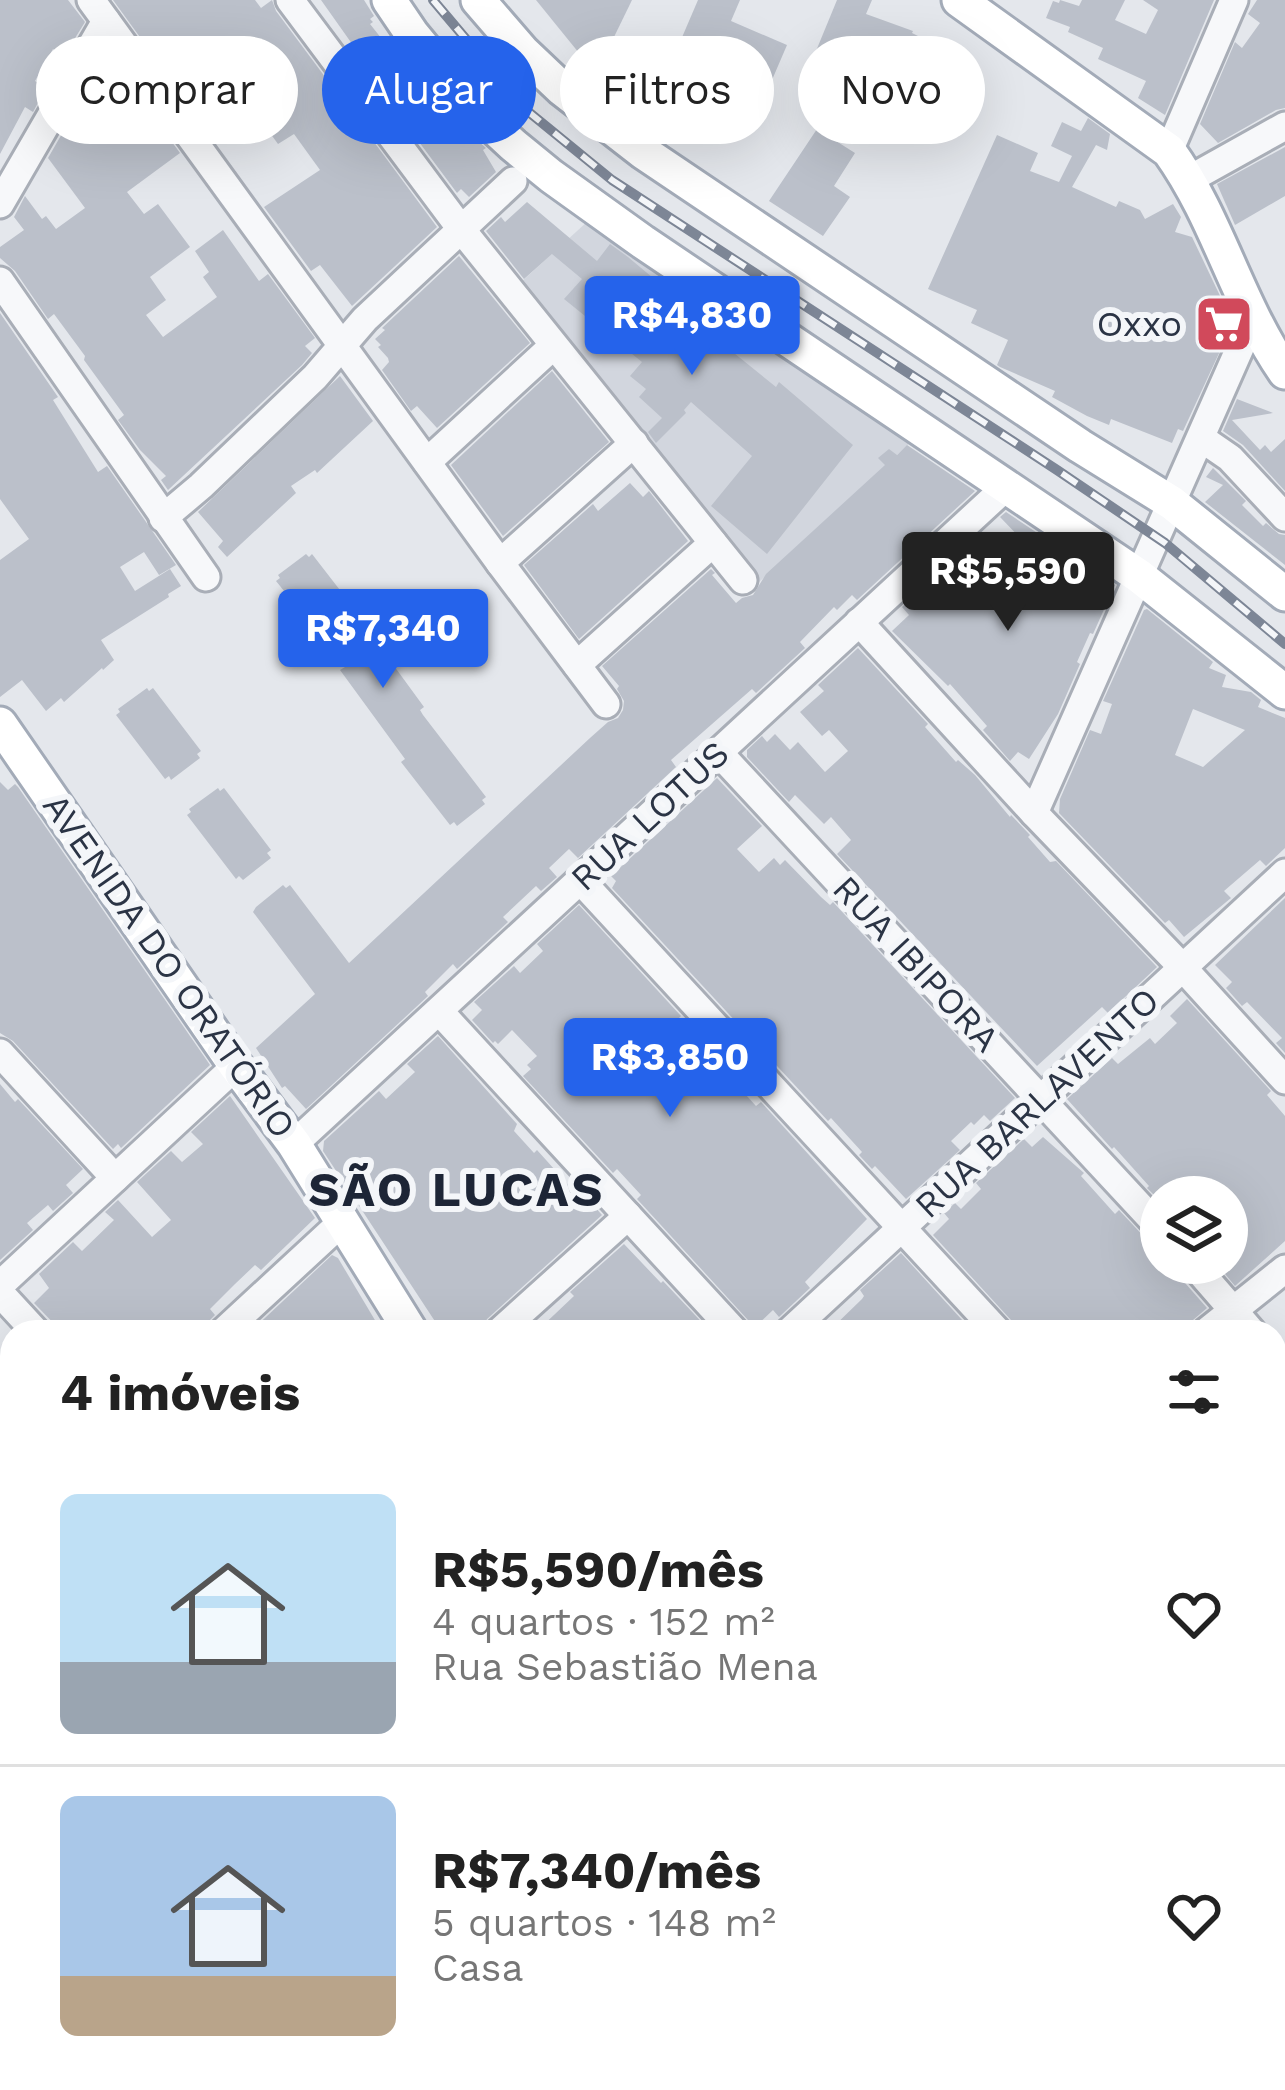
<!DOCTYPE html>
<html lang="pt">
<meta charset="utf-8">
<style>
:root{--surface:#fff;--page:#f2f2f2;--text:#222;--muted:#767676;--line:#e0e0e0;--accent:#2563eb}
body{margin:0;font-family:"Work Sans",sans-serif;background:var(--page);color:var(--text);height:100vh;display:flex;flex-direction:column;font-size:45px;white-space:nowrap}
*{box-sizing:border-box;margin:0}
p{font-size:39px;color:var(--muted)}
.icon{flex:none;width:66px;height:66px;fill:none;stroke:currentColor;stroke-width:2;stroke-linecap:round;stroke-linejoin:round}
.map{position:relative;flex:1;overflow:hidden}
.sheet{position:absolute;left:0px;top:1320px;width:1287px;height:771px;display:flex;flex-direction:column;background:var(--surface);border-radius:36px 36px 0 0;box-shadow:0 12px 48px #0002}
.sheet>*{flex:none}
.banner{position:absolute;left:36px;top:36px;width:1215px;height:108px;display:flex;gap:24px}
.controls{position:absolute;left:1140px;top:1176px;display:grid;gap:24px}
.controls a{display:grid;place-items:center;width:108px;height:108px;border-radius:50%;background:var(--surface);box-shadow:0 12px 48px #0002;font-size:60px}
.price{position:absolute;translate:-50% -102px;padding:0 27px;border-radius:12px;background:var(--accent);color:#fff;font-size:39px;line-height:78px;filter:drop-shadow(0 3px 6px #0008)}
.price::after{content:'';position:absolute;left:50%;top:72px;width:36px;height:27px;margin-left:-18px;background:inherit;clip-path:polygon(0 0,100% 0,50% 100%)}
.price.current{background:#222;color:#fff}
ul{padding:0;list-style:none}
li{display:flex;align-items:center;gap:36px;height:300px;padding:0 60px}
li+li{border-top:3px solid var(--line)}
li span{display:grid;place-items:center;flex:none;width:336px;height:240px;border-radius:18px;color:#555}
li>.icon{margin-inline-start:auto}
span .icon{width:144px;height:144px;fill:#fffc;stroke-width:1}
li b{font-size:51px}
h2{display:flex;justify-content:space-between;align-items:center;height:144px;padding:0 60px;font-size:51px}
.tag{padding:0 42px;border-radius:54px;background:var(--surface);box-shadow:0 12px 48px #0002;font-size:42px;line-height:108px}
.tag.current{background:var(--accent);color:#fff}
.map>svg:first-child{display:block}
</style>
<div class="map">
<svg width="1285" height="2090" viewBox="0 0 1285 2090">
<rect width="100%" height="100%" fill="#e4e7ec"/>
<path fill="#d2d6de" d="M588,221L913,440L759,582L519,284Z"/>
<g fill="#bbc0ca" fill-rule="evenodd">
<path d="M0,0H68L85,22L64,56L53,49L35,81L46,88L33,112L25,107L0,154Z"/>
<path d="M113,0H255L261,8L272,0L276,11L334,89L330,91L346,114L351,111L437,227L352,306L320,265L311,271L264,207L320,170L294,134L278,144L270,133L285,122L254,80L236,57L182,95Z"/>
<path d="M321,0H364L374,16L370,19L373,22L370,24L389,48L400,60L404,57L456,121L486,148L483,150L496,172L469,197L461,189L457,193L364,68L367,65Z"/>
<path d="M536,0H632L596,74Z"/>
<path d="M698,0H740L731,21L787,45L766,94L710,70L689,121L653,105Z"/>
<path d="M837,0H872L866,14L913,31L912,33L920,37L916,47L947,61L949,58L962,64L961,66L969,70L952,115L965,120L958,137L920,124V122L913,119L917,108L870,92L872,88L864,85L869,73L838,60L837,63L822,57L823,53L816,51Z"/>
<path d="M1060,0L1079,6L1082,0H1125L1115,20L1146,34L1158,10L1143,0H1214L1165,115L1138,98L1146,81L1098,59L1103,48L1068,32L1070,27L1046,18L1053,1L1059,3Z"/>
<path d="M1257,0H1285V108L1276,110L1218,143L1200,124L1235,42L1242,48L1260,23L1248,14Z"/>
<path d="M116,74L124,85L128,82L180,153L127,192L144,214L158,204L190,247L150,277L166,300L146,315L163,337L217,297L203,277L209,272L195,251L223,230L259,281L268,274L315,338L305,346L312,353L302,365L168,490L161,480L166,476L140,450L118,420L124,415L84,360L85,356L54,314L48,319L15,271L0,258V247L24,230L14,217L25,196L42,219L46,216L56,229L85,208L48,158L78,106L84,115L107,99L98,87Z"/>
<path d="M1088,118L1110,134L1107,150L1096,145L1072,187L1116,207L1119,201L1140,210L1145,219L1173,204L1181,217L1175,232L1192,237L1233,323L1183,431L1178,429L1172,443L1111,419L1109,425L1087,416L1052,397L1055,391L1000,367L997,365L1008,340L971,323L977,310L928,289L997,135L1038,153L1030,171L1059,182L1072,156L1051,146L1062,122L1081,131Z"/>
<path d="M817,129L855,153L834,186L850,197L823,236L769,201Z"/>
<path d="M1285,147V196L1235,225L1217,184Z"/>
<path d="M527,202L597,261L610,244L628,257L702,319L698,324L776,387L779,382L853,445L767,554L711,506L752,456L691,402L684,410L686,413L656,443L648,432L662,418L639,397L646,389L630,376L642,362L564,299L582,279L552,254L524,279L486,231L501,217L505,222Z"/>
<path d="M459,256L530,343L437,428L417,406L411,411L382,370L389,362L388,358L378,347L381,345L375,339L385,330L382,328Z"/>
<path d="M0,313L58,397L53,400L98,472L107,466L176,565L159,575L144,552L120,567L135,591L170,569L181,586L168,594L169,597L101,640L114,660L103,670L102,668L64,702L61,698L46,711L22,680L0,697V560L29,539L0,499Z"/>
<path d="M552,371L609,442L503,536L451,465Z"/>
<path d="M340,376L373,421L317,473L315,470L291,486L296,493L227,557L218,547L223,541L198,512Z"/>
<path d="M1237,399L1273,413L1232,420L1260,450L1265,445L1271,452L1285,439V491L1243,445L1223,431Z"/>
<path d="M907,445L975,491L857,600L852,595L837,610L834,607L800,642L805,648L756,693L752,689L671,760L676,767L578,858L569,849L549,868L557,877L541,891L536,886L503,917L508,922L457,969L453,964L425,992L428,996L306,1109L285,1086L282,1088L256,1048L315,994L253,912L256,907L283,885L286,888L290,885L349,963L590,738L608,722L618,718L623,710L624,701L617,689L619,686L602,666L711,569L715,573L712,575L736,603L742,598L753,595L766,574L885,465L878,458L889,449L897,455Z"/>
<path d="M1213,468L1246,501L1242,505L1263,526L1266,523L1279,534L1285,535V565L1205,502L1223,485L1206,477Z"/>
<path d="M630,483L643,497L649,491L688,541L579,639L524,565L593,504L598,511Z"/>
<path d="M1006,512L1115,585L1093,634L1090,633L1077,662L1080,664L1058,714L1029,759L1018,752L1010,761L983,730L987,726L950,684L948,686L892,631L909,615L902,607L965,549L973,557L985,546L1005,568L1028,546L1000,517Z"/>
<path d="M306,554L309,557L312,554L360,616L356,619L358,625L374,647L378,644L424,707L420,710L423,715L486,797L482,800L485,804L457,826L454,822L450,825L401,762L405,759L340,670L345,667L276,581L280,578L278,575Z"/>
<path d="M1147,609L1213,662L1209,668L1226,675L1222,687L1251,692L1261,700L1258,707L1285,718V848L1266,866L1260,860L1224,891L1231,898L1184,937L1169,920L1165,923L1059,813L1060,799L1090,730L1101,734L1112,704L1103,701L1144,610ZM1193,709L1245,730L1203,767L1175,755Z"/>
<path d="M858,648L928,724L925,727L956,762L958,760L975,775L1010,817L1011,815L1030,835L1028,837L1050,862L1056,861L1157,967L1108,1013L1102,1007L1037,1066L837,854L851,840L831,817L824,824L795,795L789,802L747,757V750L762,736L767,742L775,734L790,750L798,742L825,772L848,751L829,730L822,736L800,712L824,691L818,685Z"/>
<path d="M147,688L149,691L153,688L201,751L197,754L200,758L171,780L169,776L165,779L116,715L120,712L118,709Z"/>
<path d="M717,778L762,826L737,849L759,872L774,858L780,865L785,860L821,897L830,905L833,902L1015,1098L990,1121L984,1115L974,1125L971,1122L951,1141L960,1150L906,1199L875,1166L872,1169L859,1155L862,1152L831,1118L828,1121L612,888L616,881L611,876Z"/>
<path d="M0,782L8,790L15,784L18,787L210,1065L121,1148L118,1144L113,1149L13,1041L0,1033Z"/>
<path d="M218,788L220,791L224,788L271,850L267,853L271,858L243,880L239,876L236,879L187,815L191,812L189,809Z"/>
<path d="M1285,898V1053L1276,1043L1282,1038L1247,1002L1242,1006L1226,988L1232,982L1215,965Z"/>
<path d="M579,905L681,1016L673,1024L711,1065L715,1062L727,1074L756,1106L761,1102L867,1219L805,1282L810,1288L779,1317L773,1310L753,1329L748,1320L637,1199L641,1195L617,1169L613,1173L523,1076L531,1069L527,1065L537,1056L512,1030L498,1044L495,1041L493,1043L472,1020L482,1010L474,1002L514,966L520,973L543,951L537,944Z"/>
<path d="M1187,999L1271,1091L1267,1095L1285,1116V1241L1235,1286L1216,1263H1227V1197H1156L1147,1188L1149,1186L1114,1147L1112,1149L1067,1099L1112,1058L1118,1064L1150,1038L1155,1044L1177,1023L1170,1016Z"/>
<path d="M438,1036L517,1124L514,1131L534,1153L537,1150L583,1201L586,1197L602,1215L487,1319L481,1332H442L323,1151L324,1141L379,1091L386,1099L415,1072L407,1064Z"/>
<path d="M0,1084L15,1102L18,1099L83,1169L66,1185L73,1193L53,1211L48,1205L27,1223L33,1230L0,1260Z"/>
<path d="M230,1096L315,1218L261,1270L255,1265L235,1284L210,1309L215,1315L198,1332H62L34,1303L49,1288L39,1274L73,1242L82,1251L114,1220L105,1212L118,1200L152,1237L171,1220L137,1182L171,1151L182,1162L203,1144L191,1132Z"/>
<path d="M1043,1137L1084,1173L1081,1176L1115,1214L1119,1210L1148,1241L1160,1247L1161,1263H1174L1178,1275L1207,1308L1179,1332H1062L1056,1324L1045,1332H1016L1011,1320L933,1235L949,1219L944,1213L955,1203L961,1209L981,1189L976,1183L1024,1139L1032,1147Z"/>
<path d="M624,1244L661,1283L663,1281L711,1332H536L574,1296L570,1292Z"/>
<path d="M901,1253L973,1332H828L862,1299L864,1296L860,1290Z"/>
<path d="M332,1255L338,1258L382,1332H250Z"/>
</g>
<g fill="none" stroke-linecap="round" stroke-linejoin="round">
<g stroke="#a9aeb7" stroke-width="33">
<g id="minor">
<path d="M91,0L500,563L606,704"/>
<path d="M290,0L461,229L743,580"/>
<path d="M1169,151L1234,0"/>
<path d="M1190,179L1285,126"/>
<path d="M0,204L106,21"/>
<path d="M0,281L206,577"/>
<path d="M1201,438L1230,458L1285,517"/>
<path d="M427,462L553,346"/>
<path d="M163,518L201,486L315,377L365,319L513,181"/>
<path d="M500,563L634,443"/>
<path d="M859,622L1034,813L1183,968L1285,1080"/>
<path d="M577,665L713,543"/>
<path d="M719,753L1161,1229"/>
<path d="M1034,813L1243,341L1255,321"/>
<path d="M581,881L998,1332"/>
<path d="M439,1011L735,1332"/>
<path d="M0,1053L115,1178"/>
<path d="M294,1144L1006,487"/>
<path d="M1192,1263L1252,1332"/>
<path d="M0,1285L236,1066"/>
<path d="M0,1293L36,1332"/>
<path d="M223,1332L342,1222"/>
<path d="M499,1332L628,1216"/>
<path d="M789,1332L1285,873"/>
<path d="M1206,1332L1285,1269"/>
<path d="M1275,1363L1285,1376"/>
<path d="M1275,1508L1285,1500"/>
<path d="M0,1538L12,1551"/>
<path d="M1275,1566L1285,1558"/>
<path d="M0,1788L12,1802"/>
<path d="M1275,1805L1285,1798"/>
<path d="M1275,1932L1285,1945"/>
<path d="M1275,1977L1285,1966"/>
<path d="M0,2011L12,2000"/>
<path d="M831,2079L842,2090"/>
<path d="M120,2090L121,2079"/>
<path d="M243,2090L270,2079"/>
<path d="M502,2090L513,2079"/>
<path d="M775,2090L786,2079"/>
<path d="M1169,2090L1180,2079"/>
</g>
</g>
<g stroke="#a3abb8" stroke-width="39">
<g id="major">
<path d="M389,0L412,34L472,107L513,145L551,176L643,242L1139,576L1285,692"/>
<path d="M478,0L523,52L562,89L643,152L1080,446L1172,503L1285,594"/>
<path d="M959,0L1169,151C1218,219 1237,303 1285,372"/>
<path d="M0,724L236,1066L294,1144L411,1332"/>
<path d="M1079,2079L1099,2090"/>
</g>
</g>
<use href="#minor" stroke="#f7f8fa" stroke-width="27"/>
<use href="#major" stroke="#fff" stroke-width="33"/>
<g stroke="#7d8696" stroke-width="10">
<path id="rail" d="M433,0L525,109L612,180L1057,470L1165,543L1285,644"/>
</g>
<use href="#rail" stroke="#f4f6f9" stroke-width="6" stroke-dasharray="18" stroke-linecap="butt"/>
</g>
<defs>
<g id="supermarket-square" transform="scale(3)"><rect x="-9" y="-9" width="18" height="18" rx="4" fill="#d1495b" stroke="#f4f6f9"/><path d="M-6-5.5h2.5l.6 2H6L4.5 2H-2.5L-4.4-4H-6ZM-1.5 3.2a1.3 1.3 0 1 0 .1 0ZM3 3.2a1.3 1.3 0 1 0 .1 0Z" fill="#fff"/></g>
</defs>
<g fill-rule="evenodd">
<use href="#supermarket-square" x="1224" y="324"/>
</g>
<g text-anchor="middle" dominant-baseline="central" stroke-width="12" stroke-linejoin="round" paint-order="stroke">
<g font-size="36" fill="#2b3445" stroke="#f4f6f9" text-anchor="end">
<text x="1182" y="324">Oxxo</text>
</g>
<g font-size="36" fill="#2b3445" stroke="#f4f6f9">
<text transform="translate(650 816) rotate(-43)">RUA LOTUS</text>
<text transform="translate(916 964) rotate(47)">RUA IBIPORA</text>
<text transform="translate(169 966) rotate(55)">AVENIDA DO ORATÓRIO</text>
<text transform="translate(1037 1103) rotate(-43)">RUA BARLAVENTO</text>
</g>
<g font-size="48" font-weight="bold" letter-spacing="3" fill="#1d2536" stroke="#f4f6f9">
<text x="457" y="1189">SÃO LUCAS</text>
</g>
</g>
</svg>
<div class="controls">
<a><svg class="icon" aria-label="layers" viewBox="0 0 24 24"><path d="M12 4l9 5-9 5-9-5zM3 14l9 5 9-5"/></svg></a>
</div>
<b class="price" style="left:692px;top:378px">R$4,830</b>
<b class="price current" style="left:1008px;top:634px">R$5,590</b>
<b class="price" style="left:383px;top:691px">R$7,340</b>
<b class="price" style="left:670px;top:1120px">R$3,850</b>
<div class="banner">
<a class="tag">Comprar</a>
<a class="tag current">Alugar</a>
<a class="tag">Filtros</a>
<a class="tag">Novo</a>
</div>
<section class="sheet">
<h2>4 imóveis<svg class="icon" aria-label="filters" viewBox="0 0 24 24"><path d="M4 7h16M4 17h16"/><circle cx="9" cy="7" r="2"/><circle cx="15" cy="17" r="2"/></svg></h2>
<ul>
<li><span style="background:linear-gradient(#bfe0f5 70%,#9aa5b1 0)"><svg class="icon" aria-label="home" viewBox="0 0 24 24"><path d="M3 11l9-7 9 7M6 9v11h12V9"/></svg></span><div><b>R$5,590/mês</b><p>4 quartos · 152 m²</p><p>Rua Sebastião Mena</p></div><svg class="icon" aria-label="heart" viewBox="0 0 24 24"><path d="M12 20l-8-8c-3-5 5-10 8-4 3-6 11-1 8 4z"/></svg></li>
<li><span style="background:linear-gradient(#a9c7e8 75%,#b9a48a 0)"><svg class="icon" aria-label="home" viewBox="0 0 24 24"><path d="M3 11l9-7 9 7M6 9v11h12V9"/></svg></span><div><b>R$7,340/mês</b><p>5 quartos · 148 m²</p><p>Casa</p></div><svg class="icon" aria-label="heart" viewBox="0 0 24 24"><path d="M12 20l-8-8c-3-5 5-10 8-4 3-6 11-1 8 4z"/></svg></li>
</ul>
</section>
</div>
